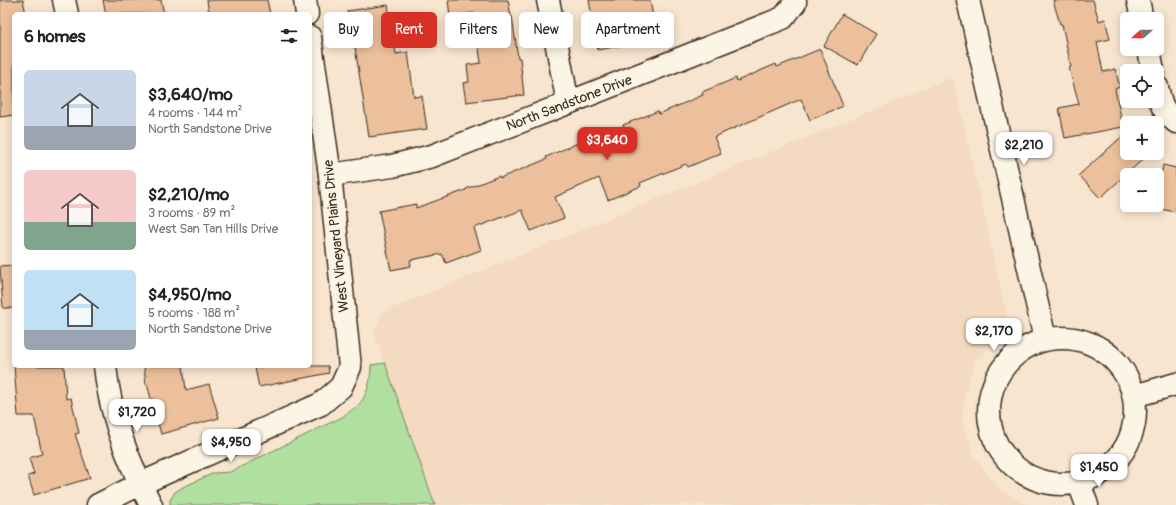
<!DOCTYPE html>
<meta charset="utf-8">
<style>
:root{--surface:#fff;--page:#f2f2f2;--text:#222;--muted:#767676;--accent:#d93025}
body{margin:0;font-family:Pangolin,sans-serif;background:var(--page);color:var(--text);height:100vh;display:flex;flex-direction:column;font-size:15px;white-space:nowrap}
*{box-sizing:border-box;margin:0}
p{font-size:13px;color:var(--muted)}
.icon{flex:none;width:22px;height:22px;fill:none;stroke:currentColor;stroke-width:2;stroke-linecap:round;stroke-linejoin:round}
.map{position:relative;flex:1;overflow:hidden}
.panel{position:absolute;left:12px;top:12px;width:300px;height:356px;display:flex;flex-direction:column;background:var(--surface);border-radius:6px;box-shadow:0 2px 10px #0003}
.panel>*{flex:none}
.top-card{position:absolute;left:324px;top:12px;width:380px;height:36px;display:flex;gap:8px}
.needle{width:26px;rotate:249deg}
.buttons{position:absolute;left:1120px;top:12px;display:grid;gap:8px}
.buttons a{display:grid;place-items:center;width:44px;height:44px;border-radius:6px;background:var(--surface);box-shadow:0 2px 10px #0003;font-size:20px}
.price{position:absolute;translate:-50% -34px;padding:0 9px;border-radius:8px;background:#fff;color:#222;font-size:13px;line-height:26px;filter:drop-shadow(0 1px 2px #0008)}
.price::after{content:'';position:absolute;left:50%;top:24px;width:12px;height:9px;margin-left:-6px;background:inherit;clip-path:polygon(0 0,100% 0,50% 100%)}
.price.on{background:var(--accent);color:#fff}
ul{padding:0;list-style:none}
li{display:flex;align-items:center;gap:12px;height:100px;padding:0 12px}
li span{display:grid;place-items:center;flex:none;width:112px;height:80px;border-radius:6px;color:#555}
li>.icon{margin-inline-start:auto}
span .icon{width:48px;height:48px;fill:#fffc;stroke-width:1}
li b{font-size:17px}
h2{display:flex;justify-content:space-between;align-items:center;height:48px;padding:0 12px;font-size:17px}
.chip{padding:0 14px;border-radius:6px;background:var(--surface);box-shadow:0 2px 10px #0003;font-size:14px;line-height:36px}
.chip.on{background:var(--accent);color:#fff}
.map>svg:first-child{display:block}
</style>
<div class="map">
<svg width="1176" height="505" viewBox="0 0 1176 505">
<rect width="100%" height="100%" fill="#f7e5cf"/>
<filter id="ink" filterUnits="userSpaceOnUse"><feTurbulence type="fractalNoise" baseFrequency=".025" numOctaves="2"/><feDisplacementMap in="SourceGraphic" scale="8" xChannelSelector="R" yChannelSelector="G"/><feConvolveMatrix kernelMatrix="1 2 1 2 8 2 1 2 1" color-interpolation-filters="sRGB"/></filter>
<g filter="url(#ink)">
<path fill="#f4dac0" d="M953,77L1008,321L1002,333L976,361L965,390L962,419L975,458L996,486L1023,503L1035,505H435L374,333L383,312Z"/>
<path fill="#afe0a0" stroke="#75855f" d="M385,363L435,505H170V500L175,492L183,487L214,473L230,472L342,417C347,413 353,410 357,406C368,397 371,378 371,365Z"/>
<g fill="#ecc09c" stroke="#3b2a1e">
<path d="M0,0H23L26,14H14V115L0,117Z"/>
<path d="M103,0H161L164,14H106Z"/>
<path d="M207,0H267L270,14H209Z"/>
<path d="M448,0H508L511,16H512L518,58H520L524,95L466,102L463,83L469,82L467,65L481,63L474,13L450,16Z"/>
<path d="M589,0H650L657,39L598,50Z"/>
<path d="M1053,0H1093L1099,21L1105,19L1110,39L1097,42L1103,72L1115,69L1120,87L1115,89L1123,127L1065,138L1059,108L1079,104L1069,68L1071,67L1062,24H1060Z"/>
<path d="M388,5L396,54L408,52L414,97L422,96L427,129L369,137L355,47H353L347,11Z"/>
<path d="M842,14L876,34L858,65L824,46Z"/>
<path d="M820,49L843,106L810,120L801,99L714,137L721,153L688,167L686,164L640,183L641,186L608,200L599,178L555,197L564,218L531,231L522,210L474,228L481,250L446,263L442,254L410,260L411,266L391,270L379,211L416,204V208L466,190V189L499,176L500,178L547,159L546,157L578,143L579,146L624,127L623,125L658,111L659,114L703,95L702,92L736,78L737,81L776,64L777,67Z"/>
<path d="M1127,132V153H1150L1100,198L1079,175Z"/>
<path d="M1163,165L1176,168V212L1155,208V205H1157V197Z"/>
<path d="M14,265V308H3L0,266Z"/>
<path d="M14,366H64L66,399L71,398L79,433L75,434L90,478L34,495L28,476L34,474L29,458L42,454L34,416H18Z"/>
<path d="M144,366H183L186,390L209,384L219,418L161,434L147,384L146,385Z"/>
<path d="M269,366H328L329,373L259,387L255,368Z"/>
</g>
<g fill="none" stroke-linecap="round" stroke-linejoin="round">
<g stroke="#3b2a1e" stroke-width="25">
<g id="minor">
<path d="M64,0L67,14"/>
<path d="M305,0L307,14"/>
<path d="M548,0L568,103"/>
<path d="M968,0L1045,339"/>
<path d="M1138,0L1142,19"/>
<path d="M1149,49L1153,71"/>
<path d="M1157,87C1161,105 1162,110 1176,122"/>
<path d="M330,175L392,166L432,156L568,103L783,18L795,3V0"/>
<circle cx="1062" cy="411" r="73"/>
<path d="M105,366C110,415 128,462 151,505"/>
<path d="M1134,396L1176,384"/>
<path d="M1079,483L1087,505"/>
<path d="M98,505L140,484L321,404L341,387L350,367L330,175L310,37"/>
</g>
</g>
<use href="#minor" stroke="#fcf5e5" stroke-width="22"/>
</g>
</g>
<g text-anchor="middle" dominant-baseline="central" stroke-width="3" stroke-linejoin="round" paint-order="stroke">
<g font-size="14" fill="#3b2a1e" stroke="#fcf5e5">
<text transform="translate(569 103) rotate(-21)">North Sandstone Drive</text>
<text transform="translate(336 236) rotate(-96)">West Vineyard Plains Drive</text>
</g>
</g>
</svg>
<div class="buttons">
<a><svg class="needle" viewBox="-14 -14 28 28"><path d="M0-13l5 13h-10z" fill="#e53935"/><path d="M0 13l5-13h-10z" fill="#767676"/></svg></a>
<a><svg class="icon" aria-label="locate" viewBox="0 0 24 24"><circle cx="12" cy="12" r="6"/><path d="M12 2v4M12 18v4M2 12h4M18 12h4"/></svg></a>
<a>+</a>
<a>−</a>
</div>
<b class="price on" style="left:607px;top:161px">$3,640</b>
<b class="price" style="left:1024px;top:166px">$2,210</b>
<b class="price" style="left:994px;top:352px">$2,170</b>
<b class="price" style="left:137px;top:433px">$1,720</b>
<b class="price" style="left:231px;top:463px">$4,950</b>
<b class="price" style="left:1099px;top:488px">$1,450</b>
<div class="top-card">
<a class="chip">Buy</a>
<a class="chip on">Rent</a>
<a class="chip">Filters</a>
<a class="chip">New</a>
<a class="chip">Apartment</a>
</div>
<section class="panel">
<h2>6 homes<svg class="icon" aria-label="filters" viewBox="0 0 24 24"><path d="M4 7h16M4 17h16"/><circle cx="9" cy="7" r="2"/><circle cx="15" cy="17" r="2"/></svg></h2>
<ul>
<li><span style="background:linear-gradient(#c9d6e8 70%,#9aa5b1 0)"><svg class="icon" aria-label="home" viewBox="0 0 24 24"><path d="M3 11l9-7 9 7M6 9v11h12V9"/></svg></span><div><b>$3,640/mo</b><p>4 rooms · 144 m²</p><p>North Sandstone Drive</p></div></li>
<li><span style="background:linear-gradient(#f6c9c9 65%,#7fa58c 0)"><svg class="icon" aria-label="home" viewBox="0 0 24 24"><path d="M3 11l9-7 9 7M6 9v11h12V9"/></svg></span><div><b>$2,210/mo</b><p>3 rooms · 89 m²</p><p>West San Tan Hills Drive</p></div></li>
<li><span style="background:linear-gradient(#bfe0f5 75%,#9aa5b1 0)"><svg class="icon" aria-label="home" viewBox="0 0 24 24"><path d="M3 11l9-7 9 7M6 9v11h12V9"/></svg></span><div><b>$4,950/mo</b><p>5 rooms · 188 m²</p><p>North Sandstone Drive</p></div></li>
</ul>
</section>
</div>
